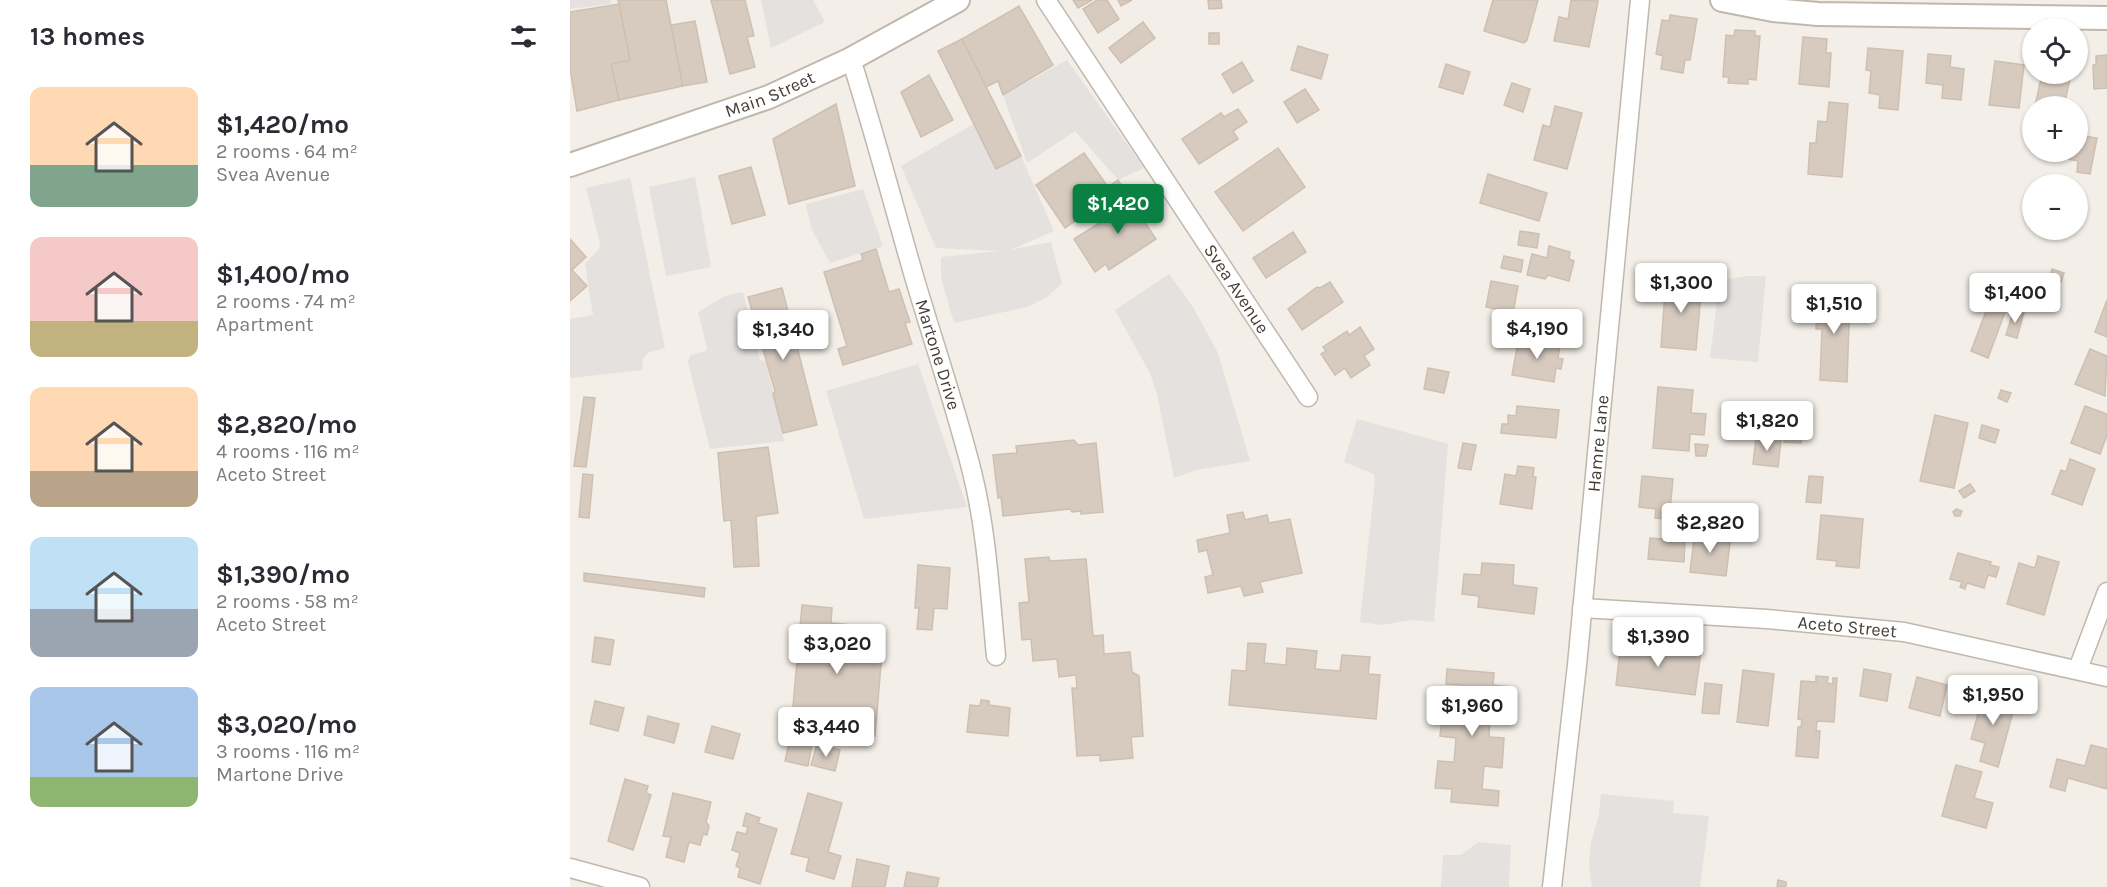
<!DOCTYPE html>
<meta charset="utf-8">
<style>
:root{--surface:#fff;--page:#f2f2f3;--text:#2b2b33;--muted:#7c7c81;--accent:#0b8043}
body{margin:0;font-family:Karla,sans-serif;background:var(--page);color:var(--text);height:100vh;display:flex;flex-direction:column;font-size:22px;white-space:nowrap}
*{box-sizing:border-box;margin:0}
p{font-size:20px;color:var(--muted)}
.icon{flex:none;width:33px;height:33px;fill:none;stroke:currentColor;stroke-width:2;stroke-linecap:round;stroke-linejoin:round}
.map{position:relative;flex:1;overflow:hidden}
.side{display:flex;flex-direction:column;background:var(--surface);width:570px}
.side>*{flex:none}
.buttons{position:absolute;left:1452px;top:18px;display:grid;gap:12px}
.buttons a{display:grid;place-items:center;width:66px;height:66px;border-radius:50%;background:var(--surface);box-shadow:0 2px 4px #0004;font-size:30px}
.price{position:absolute;translate:-50% -51px;padding:0 14px;border-radius:6px;background:#fff;color:#222;font-size:20px;line-height:39px;filter:drop-shadow(0 2px 3px #0008)}
.price::after{content:'';position:absolute;left:50%;top:36px;width:18px;height:14px;margin-left:-9px;background:inherit;clip-path:polygon(0 0,100% 0,50% 100%)}
.price.active{background:var(--accent);color:#fff}
ul{padding:0;list-style:none}
li{display:flex;align-items:center;gap:18px;height:150px;padding:0 30px}
li span{display:grid;place-items:center;flex:none;width:168px;height:120px;border-radius:12px;color:#555}
li>.icon{margin-inline-start:auto}
span .icon{width:72px;height:72px;fill:#fffc;stroke-width:1}
li b{font-size:26px}
h2{display:flex;justify-content:space-between;align-items:center;height:72px;padding:0 30px;font-size:26px}
main{display:flex;flex:1;min-height:0}
.map>svg:first-child{display:block}
</style>
<main>
<section class="side">
<h2>13 homes<svg class="icon" aria-label="filters" viewBox="0 0 24 24"><path d="M4 7h16M4 17h16"/><circle cx="9" cy="7" r="2"/><circle cx="15" cy="17" r="2"/></svg></h2>
<ul>
<li><span style="background:linear-gradient(#ffd9b3 65%,#7fa58c 0)"><svg class="icon" aria-label="home" viewBox="0 0 24 24"><path d="M3 11l9-7 9 7M6 9v11h12V9"/></svg></span><div><b>$1,420/mo</b><p>2 rooms · 64 m²</p><p>Svea Avenue</p></div></li>
<li><span style="background:linear-gradient(#f6c9c9 70%,#c2b280 0)"><svg class="icon" aria-label="home" viewBox="0 0 24 24"><path d="M3 11l9-7 9 7M6 9v11h12V9"/></svg></span><div><b>$1,400/mo</b><p>2 rooms · 74 m²</p><p>Apartment</p></div></li>
<li><span style="background:linear-gradient(#ffd9b3 70%,#b9a48a 0)"><svg class="icon" aria-label="home" viewBox="0 0 24 24"><path d="M3 11l9-7 9 7M6 9v11h12V9"/></svg></span><div><b>$2,820/mo</b><p>4 rooms · 116 m²</p><p>Aceto Street</p></div></li>
<li><span style="background:linear-gradient(#bfe0f5 60%,#9aa5b1 0)"><svg class="icon" aria-label="home" viewBox="0 0 24 24"><path d="M3 11l9-7 9 7M6 9v11h12V9"/></svg></span><div><b>$1,390/mo</b><p>2 rooms · 58 m²</p><p>Aceto Street</p></div></li>
<li><span style="background:linear-gradient(#a9c7e8 75%,#8fb573 0)"><svg class="icon" aria-label="home" viewBox="0 0 24 24"><path d="M3 11l9-7 9 7M6 9v11h12V9"/></svg></span><div><b>$3,020/mo</b><p>3 rooms · 116 m²</p><p>Martone Drive</p></div></li>
</ul>
</section>
<div class="map">
<svg width="1537" height="887" viewBox="0 0 1537 887">
<rect width="100%" height="100%" fill="#f3eee7"/>
<g fill="#e4e1df">
<path d="M0,0H41V4L0,9Z"/>
<path d="M191,0H243L255,22L201,48Z"/>
<path d="M497,60L574,168L548,180L505,131L457,163L433,95Z"/>
<path d="M404,124L426,168L451,156L484,231L440,250L481,242L492,283L477,297L457,307L384,323L371,278V257L430,251L366,248L331,166Z"/>
<path d="M125,177L141,267L96,276L79,187Z"/>
<path d="M60,178L95,348L79,352L73,359L72,370L0,378V319L23,315L15,263L29,249L30,243L16,188Z"/>
<path d="M293,189L313,246L260,263L241,228L236,204Z"/>
<path d="M599,274L623,307L648,353L680,461L627,470L604,478L587,394L580,373L545,310Z"/>
<path d="M1176,276H1196L1188,362L1140,358L1150,277L1160,279Z"/>
<path d="M173,292L190,360L196,361L214,441L140,449L118,362L120,355L136,351L137,348L128,312L155,296Z"/>
<path d="M348,364L397,507L294,519L256,391Z"/>
<path d="M787,419L878,444L864,622L841,620L812,625L790,622L805,480L804,474L774,462Z"/>
<path d="M1031,794L1104,801L1103,813L1139,816L1130,887H1022L1019,863L1021,842L1029,815Z"/>
<path d="M908,842L941,845L939,887H871L873,855H891Z"/>
</g>
<g fill="#d7cbc0" stroke="#cfbfb0" stroke-width="1.5">
<path d="M48,0H96L113,86L49,100L41,64L60,60Z"/>
<path d="M141,0H175L184,36L177,37L185,67L160,74Z"/>
<path d="M503,0H522L508,8Z"/>
<path d="M527,0H537L549,19L528,33L513,9Z"/>
<path d="M548,0H562L551,6Z"/>
<path d="M638,0H651L652,8L639,9Z"/>
<path d="M923,0H968L957,40L954,43L914,31Z"/>
<path d="M1001,0L1028,1L1019,47L984,41L989,17L998,19Z"/>
<path d="M49,4L60,60L41,64L49,100L7,111L0,68V12Z"/>
<path d="M449,6L483,65L433,95L428,81L416,87L392,39Z"/>
<path d="M1100,15L1127,19L1120,60H1115L1113,73L1091,69L1093,56L1086,54L1092,20L1099,21Z"/>
<path d="M125,21L137,82L113,86L101,25Z"/>
<path d="M573,22L585,38L551,63L539,48Z"/>
<path d="M1165,30L1185,31V36H1190L1186,80L1178,79V84L1158,83L1159,77H1153L1156,35L1164,36Z"/>
<rect x="639" y="33" width="10" height="11"/>
<path d="M1233,37L1257,39L1256,53H1261L1259,87L1229,84Z"/>
<path d="M392,39L451,156L426,169L368,51Z"/>
<path d="M728,46L758,55L751,79L721,70Z"/>
<path d="M1298,48L1333,51L1328,110L1309,108L1310,95L1299,93L1301,71L1296,70Z"/>
<path d="M1358,54L1381,56L1380,67L1394,69L1391,100L1372,98L1373,85L1356,83Z"/>
<path d="M1537,55V88L1524,89L1523,65H1526V56Z"/>
<path d="M1425,61L1454,65L1449,108L1419,105Z"/>
<path d="M672,62L683,81L663,93L652,74Z"/>
<path d="M876,64L900,72L893,94L869,87Z"/>
<path d="M1472,74H1501L1494,106H1465Z"/>
<path d="M359,75L383,120L351,137L331,92Z"/>
<path d="M942,83L960,89L953,112L934,105Z"/>
<path d="M735,89L749,110L727,123L714,102Z"/>
<path d="M1259,102L1278,104L1272,177L1238,174L1240,143H1246L1248,121L1257,122Z"/>
<path d="M266,104L285,186L219,204L203,139Z"/>
<path d="M985,106L1012,113L997,169L964,160L973,125L980,127Z"/>
<path d="M668,109L677,122L663,131L668,139L629,164L612,139L651,113L654,117Z"/>
<path d="M1508,135L1527,138L1520,174L1507,172L1508,161L1492,158L1494,152H1508Z"/>
<path d="M708,148L735,187L673,231L645,192Z"/>
<path d="M514,153L538,187L548,180L558,195L527,216L522,209L495,228L466,185Z"/>
<path d="M181,167L195,215L162,224L149,176Z"/>
<path d="M918,174L977,193L969,221L910,203Z"/>
<path d="M575,194L587,212L574,221L586,239L539,270L536,264L525,272L504,239Z"/>
<path d="M950,231L969,234L967,248L948,245Z"/>
<path d="M723,232L736,252L696,278L683,258Z"/>
<path d="M0,239L16,257L2,270L17,286L0,301Z"/>
<path d="M979,246L1000,252L999,259L1004,261L999,281L978,275L975,279L957,275L962,254L977,258Z"/>
<path d="M306,249L319,292L329,289L340,322L335,323L342,344L273,365L268,349L277,346L254,272L293,260L291,254Z"/>
<path d="M934,256L953,260L951,272L931,268Z"/>
<path d="M1482,269L1494,273L1491,282L1480,278Z"/>
<path d="M1096,279L1132,282L1126,350L1091,347Z"/>
<path d="M921,281L948,286L943,313L916,307Z"/>
<path d="M760,282L773,302L732,330L718,309L747,287L750,288Z"/>
<path d="M212,288L247,425L213,433L203,394L205,391L178,297Z"/>
<path d="M1248,292L1280,294L1277,382L1250,380L1252,329H1246Z"/>
<path d="M1421,298L1438,304L1418,358L1401,351Z"/>
<path d="M1537,300V337L1525,332Z"/>
<path d="M1444,309L1454,312L1447,338L1436,335Z"/>
<path d="M790,327L804,349L794,356L800,365L781,378L775,368L765,375L751,354L756,351L753,347L777,331L779,335Z"/>
<path d="M949,337L990,345L988,358L993,359L991,369L986,368L984,382L942,375Z"/>
<path d="M1520,349L1537,356L1535,396L1505,384Z"/>
<path d="M858,368L879,372L874,393L854,389Z"/>
<path d="M1088,387L1123,390L1121,413L1136,414L1134,435L1120,434L1119,451L1083,448Z"/>
<path d="M1431,390L1441,393L1437,402L1428,398Z"/>
<path d="M14,397L25,398L16,467L4,466Z"/>
<path d="M947,406L989,410L986,438L931,433L932,424H938V415L946,416Z"/>
<path d="M1515,406L1537,414V435L1530,454L1501,443Z"/>
<path d="M1365,415L1398,423L1384,488L1350,481Z"/>
<path d="M1412,425L1429,430L1425,443L1409,438Z"/>
<path d="M1215,428L1232,429L1231,443L1214,442Z"/>
<path d="M1186,437L1211,440L1208,467L1183,464Z"/>
<path d="M504,440L508,445L526,443L533,512L511,514V511L502,512L500,509L433,516L431,497L428,498L423,455L447,453L446,446Z"/>
<path d="M893,443L906,445L901,470L888,468Z"/>
<path d="M1125,444L1138,445L1136,456H1126Z"/>
<path d="M198,447L208,513L186,516L189,566L164,567L161,520L154,521L148,453Z"/>
<path d="M1500,459L1525,469L1512,505L1482,494L1491,470L1496,472Z"/>
<path d="M948,466L964,468L963,477H966L962,509L930,504L935,474L946,476Z"/>
<path d="M13,474L23,475L19,518L9,517Z"/>
<path d="M1072,476L1103,479L1099,519L1085,518L1086,509L1069,507Z"/>
<path d="M1239,476L1253,477L1251,503L1236,502Z"/>
<path d="M1400,484L1405,491L1394,498L1389,491Z"/>
<path d="M1386,509L1392,511L1390,516H1385L1383,512Z"/>
<path d="M673,512L675,520L697,515L699,523L720,519L732,573L690,582L693,592L674,596L671,586L638,593L635,577L643,575L637,550L629,552L627,540L660,533L657,515Z"/>
<path d="M1251,515L1293,519L1289,568L1266,566L1267,561L1247,559Z"/>
<path d="M1125,531L1161,535L1156,576L1120,572Z"/>
<path d="M1080,538L1115,541L1114,562L1078,559Z"/>
<path d="M1388,553L1421,562L1420,565L1429,567L1426,577L1418,575L1414,588L1397,583L1395,589L1390,587L1392,582L1380,579Z"/>
<path d="M1468,556L1489,562L1474,615L1437,604L1449,563L1465,568Z"/>
<path d="M479,557L480,561L516,559L523,636L533,635L534,654L560,652L562,672L569,676L573,736L561,737L563,758L530,761V755L507,756L502,688H507L506,675L489,677L487,659L463,661L461,639L452,640L449,603L459,602L455,559Z"/>
<path d="M912,563L944,565L943,585L967,588L964,614L908,607L909,596L892,594L894,574L911,575Z"/>
<path d="M348,565L380,568L377,609L364,608L362,630L347,629L349,608H345Z"/>
<path d="M14,573L135,588L134,597L14,581Z"/>
<path d="M232,605L262,608L261,623L314,628L305,736L221,729Z"/>
<path d="M25,637L44,640L40,665L22,662Z"/>
<path d="M1051,642L1131,652L1125,695L1046,685Z"/>
<path d="M678,643L696,644L694,663L716,665L717,648L747,651L745,669L770,671L772,655L800,657L798,674L810,675L806,719L659,705L662,670L676,671Z"/>
<path d="M877,669L924,673L923,685L939,687L937,716L920,715L919,737L934,738L932,768L914,766L912,789L929,791L928,806L881,802L882,789L865,788L868,761L884,762L886,738L870,736L873,707L890,708L892,685L876,684Z"/>
<path d="M1294,669L1321,674L1317,701L1290,696Z"/>
<path d="M1173,670L1204,674L1198,726L1167,722Z"/>
<path d="M1246,676L1258,677L1257,683L1263,684V678H1267L1264,722L1247,721L1246,731H1250L1248,758L1226,756L1228,727H1231L1232,720L1228,719L1231,681L1246,682Z"/>
<path d="M1347,677L1377,685L1370,716L1339,708Z"/>
<path d="M1135,683L1152,685L1149,714L1132,713Z"/>
<path d="M1414,692L1446,701L1428,767L1410,761L1415,743L1401,739Z"/>
<path d="M411,700L419,701V705L440,708L438,736L397,732L400,705L410,706Z"/>
<path d="M25,701L54,708L48,731L20,724Z"/>
<path d="M78,716L109,724L104,743L74,735Z"/>
<path d="M142,726L170,734L163,759L135,752Z"/>
<path d="M220,739L242,744L238,766L215,761Z"/>
<path d="M247,744L270,750L265,771L241,765Z"/>
<path d="M1521,745L1537,749V789L1498,778L1495,791L1480,787L1487,759L1515,766Z"/>
<path d="M1386,765L1412,772L1404,798L1423,803L1416,828L1372,816Z"/>
<path d="M55,779L78,786L76,793L81,795L63,850L38,841Z"/>
<path d="M103,793L141,802L136,822L139,826L137,835L133,834L130,845L119,842L114,862L96,857L101,837L93,836Z"/>
<path d="M238,793L272,803L258,852L271,856L264,879L236,871L239,858L221,854Z"/>
<path d="M176,813L190,818L188,823L207,829L190,884L168,877L170,868L166,866L170,853L162,850L167,832L176,834L178,827L173,826Z"/>
<path d="M287,859L319,866L315,887H282Z"/>
<path d="M337,872L369,878L367,887H334Z"/>
<path d="M1208,880L1216,882V887H1207Z"/>
</g>
<g fill="none" stroke-linecap="round" stroke-linejoin="round">
<g stroke="#c1b7ad" stroke-width="21">
<g id="minor">
<path id="s1" d="M476,0L738,397"/>
<path id="s2" d="M281,59C302,125 320,192 339,259C359,330 384,400 402,472C417,532 420,595 426,656"/>
<path id="s3" d="M1012,608L1197,619L1334,632L1537,677"/>
<path d="M1508,669L1537,592"/>
<path d="M0,868L70,887"/>
<path id="s4" d="M982,887L1007,665L1070,0"/>
</g>
</g>
<g stroke="#c1b7ad" stroke-width="26">
<g id="tertiary">
<path d="M1152,0L1203,10L1248,14L1537,18"/>
<path id="s5" d="M0,165L199,97L281,59L388,0"/>
</g>
</g>
<use href="#minor" stroke="#fff" stroke-width="18"/>
<use href="#tertiary" stroke="#fff" stroke-width="22"/>
</g>
<g text-anchor="middle" dominant-baseline="central" stroke-width="5" stroke-linejoin="round" paint-order="stroke">
<g font-size="18" fill="#463d36" stroke="#fff">
<text stroke="none"><textPath href="#s5" startOffset="212">Main Street</textPath></text>
<text stroke="none"><textPath href="#s1" startOffset="346">Svea Avenue</textPath></text>
<text stroke="none"><textPath href="#s2" startOffset="308">Martone Drive</textPath></text>
<text stroke="none"><textPath href="#s4" startOffset="446">Hamre Lane</textPath></text>
<text stroke="none"><textPath href="#s3" startOffset="266">Aceto Street</textPath></text>
</g>
</g>
</svg>
<div class="buttons">
<a><svg class="icon" aria-label="locate" viewBox="0 0 24 24"><circle cx="12" cy="12" r="6"/><path d="M12 2v4M12 18v4M2 12h4M18 12h4"/></svg></a>
<a>+</a>
<a>−</a>
</div>
<b class="price active" style="left:548px;top:235px">$1,420</b>
<b class="price" style="left:1111px;top:314px">$1,300</b>
<b class="price" style="left:1445px;top:324px">$1,400</b>
<b class="price" style="left:1264px;top:335px">$1,510</b>
<b class="price" style="left:967px;top:360px">$4,190</b>
<b class="price" style="left:213px;top:361px">$1,340</b>
<b class="price" style="left:1197px;top:452px">$1,820</b>
<b class="price" style="left:1140px;top:554px">$2,820</b>
<b class="price" style="left:1088px;top:668px">$1,390</b>
<b class="price" style="left:267px;top:675px">$3,020</b>
<b class="price" style="left:1423px;top:726px">$1,950</b>
<b class="price" style="left:902px;top:737px">$1,960</b>
<b class="price" style="left:256px;top:758px">$3,440</b>
</div>
</main>
